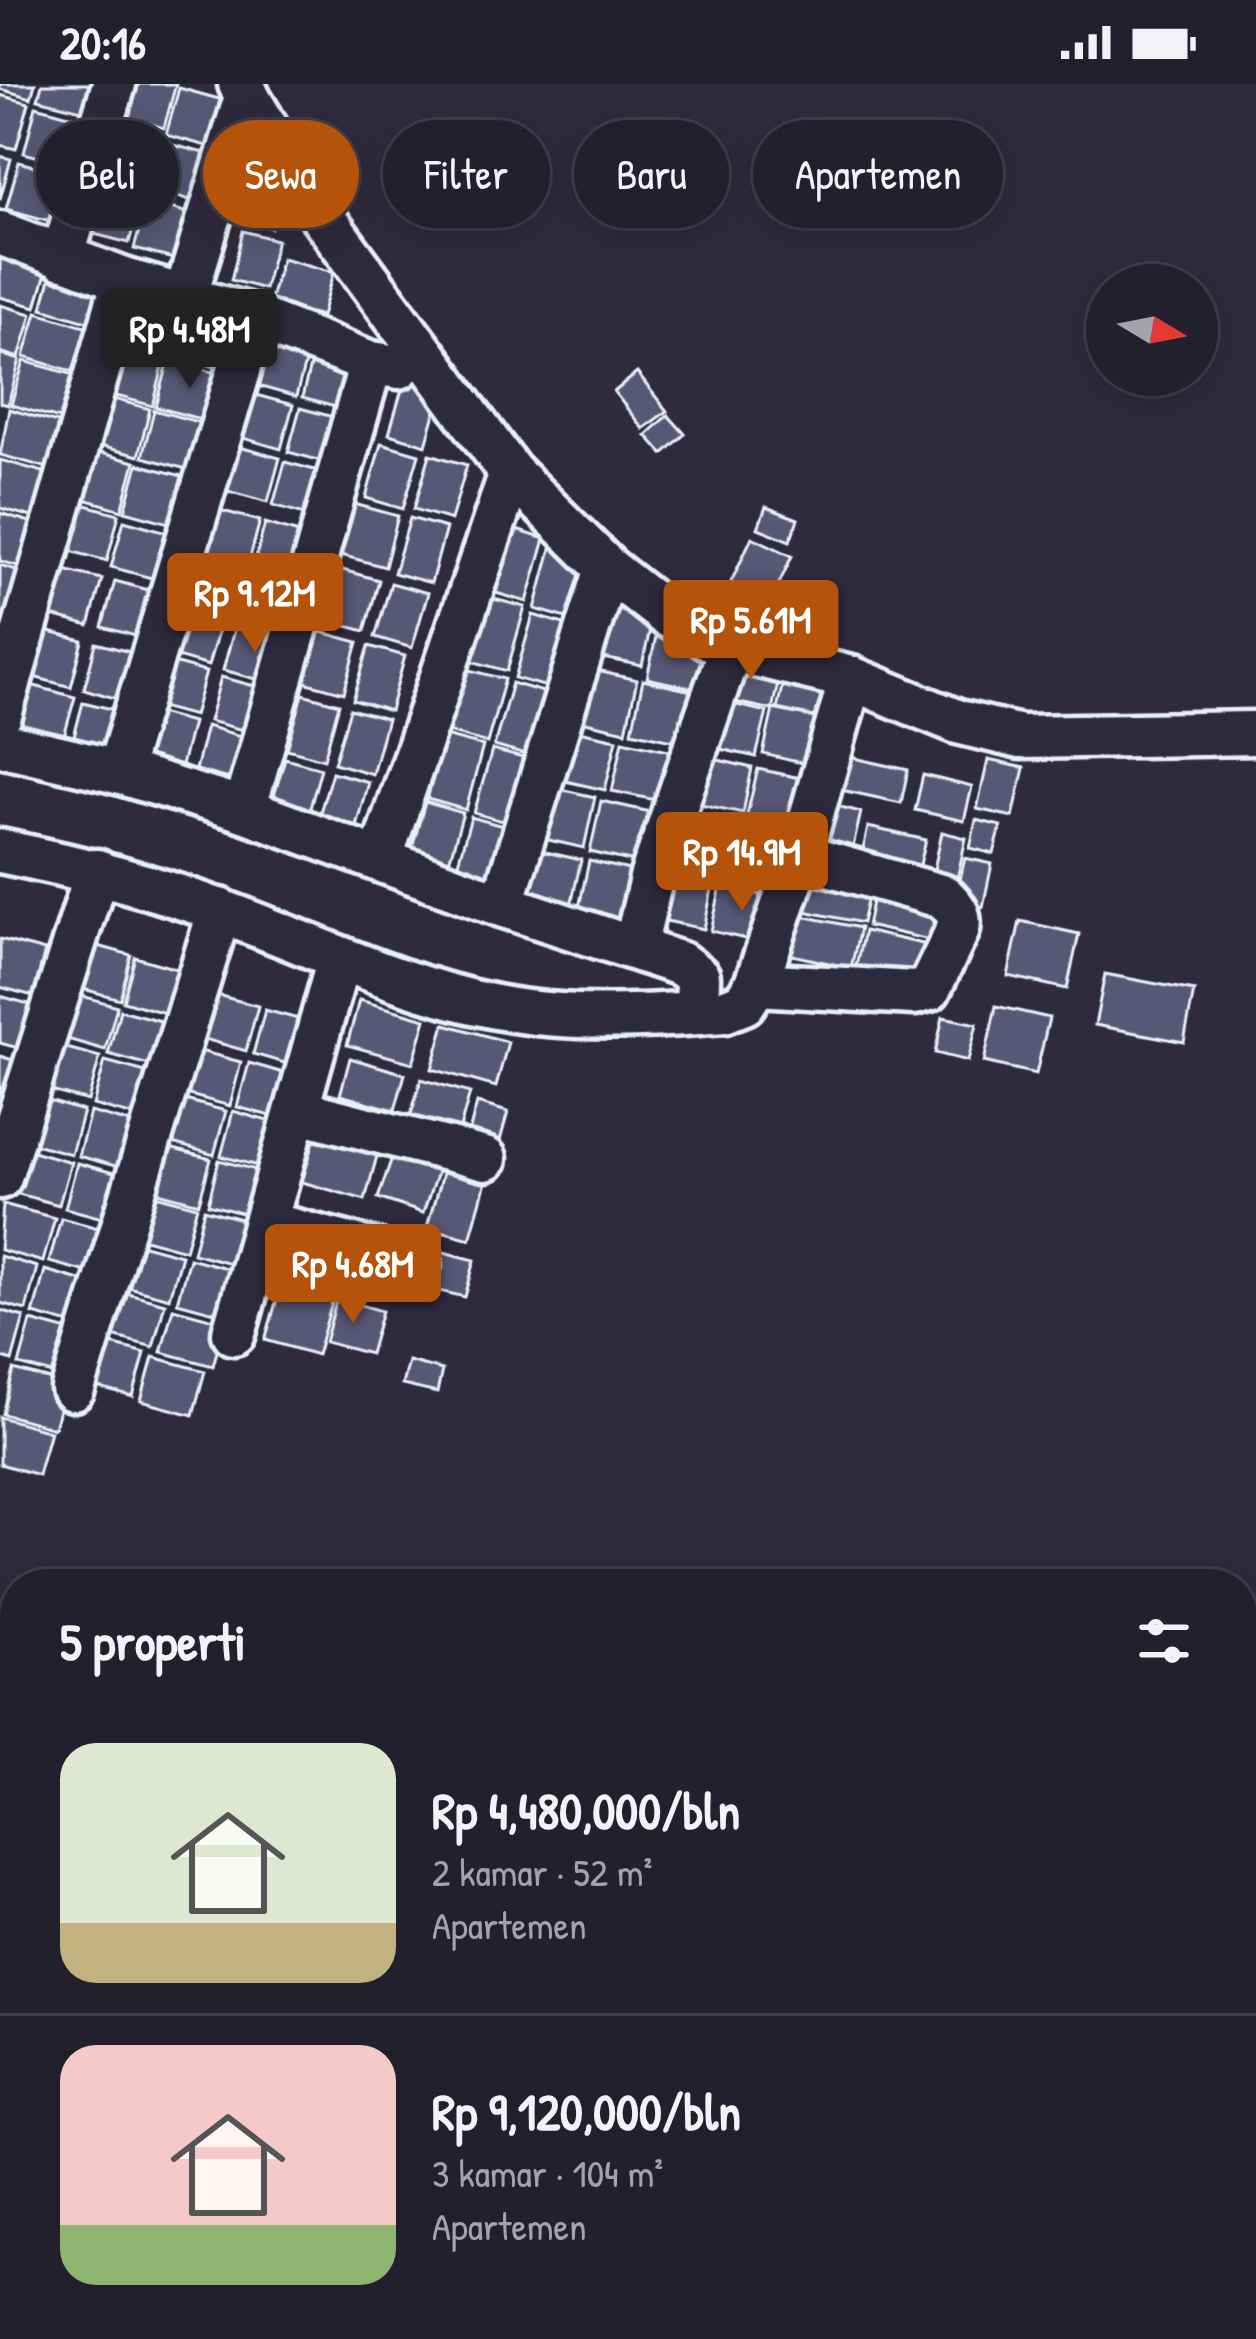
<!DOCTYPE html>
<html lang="id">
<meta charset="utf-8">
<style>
:root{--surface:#23202e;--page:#2f2d3a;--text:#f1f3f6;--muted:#a3a3aa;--line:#403e4a;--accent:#b45309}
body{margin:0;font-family:"Patrick Hand",sans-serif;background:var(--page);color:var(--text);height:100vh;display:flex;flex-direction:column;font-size:45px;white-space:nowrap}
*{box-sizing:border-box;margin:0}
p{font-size:39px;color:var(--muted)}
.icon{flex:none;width:66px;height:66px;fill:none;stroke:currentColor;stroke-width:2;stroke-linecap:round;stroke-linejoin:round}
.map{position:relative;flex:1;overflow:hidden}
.drawer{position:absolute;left:0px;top:1485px;width:1257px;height:771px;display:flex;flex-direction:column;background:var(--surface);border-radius:48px 48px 0 0;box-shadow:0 6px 30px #0003,0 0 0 3px var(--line)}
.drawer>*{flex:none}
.hud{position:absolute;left:36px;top:36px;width:1185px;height:108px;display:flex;gap:24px}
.needle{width:78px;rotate:100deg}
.tools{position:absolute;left:1086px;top:180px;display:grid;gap:24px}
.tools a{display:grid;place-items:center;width:132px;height:132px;border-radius:50%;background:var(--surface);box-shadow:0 6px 30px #0003,0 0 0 3px var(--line);font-size:60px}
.price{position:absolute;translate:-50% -102px;padding:0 27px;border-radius:12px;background:var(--accent);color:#fff;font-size:39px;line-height:78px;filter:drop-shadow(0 3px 6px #0008)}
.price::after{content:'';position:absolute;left:50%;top:72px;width:36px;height:27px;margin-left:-18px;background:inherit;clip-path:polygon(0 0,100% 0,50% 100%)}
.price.current{background:#222;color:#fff}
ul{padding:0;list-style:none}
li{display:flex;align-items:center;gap:36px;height:300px;padding:0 60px}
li+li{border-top:3px solid var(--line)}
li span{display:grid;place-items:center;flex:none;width:336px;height:240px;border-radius:36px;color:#555}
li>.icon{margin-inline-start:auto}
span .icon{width:144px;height:144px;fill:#fffc;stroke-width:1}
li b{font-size:51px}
h2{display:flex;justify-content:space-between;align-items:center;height:144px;padding:0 60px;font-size:51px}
.tag{padding:0 42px;border-radius:54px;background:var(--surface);box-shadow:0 6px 30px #0003,0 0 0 3px var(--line);font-size:42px;line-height:108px}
.tag.current{background:var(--accent);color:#fff}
.status{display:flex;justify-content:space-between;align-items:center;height:84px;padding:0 60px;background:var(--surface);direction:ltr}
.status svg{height:33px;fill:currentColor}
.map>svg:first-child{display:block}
</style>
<div class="status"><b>20:16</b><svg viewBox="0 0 49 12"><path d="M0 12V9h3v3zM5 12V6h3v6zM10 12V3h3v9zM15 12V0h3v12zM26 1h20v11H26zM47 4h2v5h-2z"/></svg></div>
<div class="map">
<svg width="1256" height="2255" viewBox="0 0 1256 2255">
<rect width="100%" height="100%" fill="#2f2a3d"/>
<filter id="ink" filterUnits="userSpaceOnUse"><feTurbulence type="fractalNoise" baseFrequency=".00833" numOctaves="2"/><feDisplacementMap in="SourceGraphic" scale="24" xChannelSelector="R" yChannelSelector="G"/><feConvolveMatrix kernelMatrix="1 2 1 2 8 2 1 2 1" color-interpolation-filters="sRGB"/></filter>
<g filter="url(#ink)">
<g fill="#595876" stroke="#e8f1f8" stroke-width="3">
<path d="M0,0H35L31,14L0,5Z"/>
<path d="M42,0H101L93,29L38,15Z"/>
<path d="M118,0H176L164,44L110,29Z"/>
<path d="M179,4L234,19L221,66L166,51Z"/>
<path d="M0,11L29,19L16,65L0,61Z"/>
<path d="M36,22L91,37L78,84L24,69Z"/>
<path d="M105,39L160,55L147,101L92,87Z"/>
<path d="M165,59L220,73L207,121L152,105Z"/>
<path d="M0,72L11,75L0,115Z"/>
<path d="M19,78L74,93L61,140L6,125Z"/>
<path d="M231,86L282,100L271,144L219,129Z"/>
<path d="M87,98L142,113L129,159L74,145Z"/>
<path d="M147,117L202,133L189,179L134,165Z"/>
<path d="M243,147L277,156L264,205L231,196Z"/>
<path d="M0,165L49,179L36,223L0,213Z"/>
<path d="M282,174L334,188L322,232L269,218Z"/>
<path d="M54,180L116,197L104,242L42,224Z"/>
<path d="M124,206L179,222L166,268L111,254Z"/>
<path d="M0,221L32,230L19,274L0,268Z"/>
<path d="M184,224L239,239L226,286L171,271Z"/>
<path d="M37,228L99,246L86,291L24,273Z"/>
<path d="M256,254L308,268L296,313L244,298Z"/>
<path d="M111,260L165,275L153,322L98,307Z"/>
<path d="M0,270L20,276L8,321L0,319Z"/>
<path d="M313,270L365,284L353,328L302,314Z"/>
<path d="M169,276L224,291L211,338L156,323Z"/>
<path d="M24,277L86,294L73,339L11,321Z"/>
<path d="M637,289L667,327L643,345L614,308Z"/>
<path d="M405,295L442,305L426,361L389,350Z"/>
<path d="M241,307L293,321L281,365L229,350Z"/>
<path d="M96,310L150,325L138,372L83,358Z"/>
<path d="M300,324L352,338L340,382L288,368Z"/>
<path d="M9,325L71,343L59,387L0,371Z"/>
<path d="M154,326L209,341L197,388L142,373Z"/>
<path d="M668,331L685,350L663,370L646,351Z"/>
<path d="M381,359L419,370L403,425L366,414Z"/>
<path d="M228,360L280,374L268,418L216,404Z"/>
<path d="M80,364L135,378L122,426L67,410Z"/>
<path d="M430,370L467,381L451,436L414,425Z"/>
<path d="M0,376L58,392L46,437L0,424Z"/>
<path d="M285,378L337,392L325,436L273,421Z"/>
<path d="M138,380L193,395L180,442L125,427Z"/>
<path d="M64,415L119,430L107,477L52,462Z"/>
<path d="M347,418L398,432L385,483L333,469Z"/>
<path d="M208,423L260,437L248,481L196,467Z"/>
<path d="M766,423L798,435L790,457L758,444Z"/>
<path d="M0,429L44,442L32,486L0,477Z"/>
<path d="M410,434L446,444L431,499L394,489Z"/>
<path d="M124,436L178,451L166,498L111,483Z"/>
<path d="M265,439L316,454L305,498L253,484Z"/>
<path d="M507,443L545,455L527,518L489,507Z"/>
<path d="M752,453L792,472L764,532L724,513Z"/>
<path d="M552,461L591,472L573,536L535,525Z"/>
<path d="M188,475L240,489L228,533L176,519Z"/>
<path d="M0,481L30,490L18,534L0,529Z"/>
<path d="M328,482L379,496L365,547L314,533Z"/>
<path d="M64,486L102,495L89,542L52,532Z"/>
<path d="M250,493L302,507L290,551L238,537Z"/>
<path d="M115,497L152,507L139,553L102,543Z"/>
<path d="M391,499L428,509L412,564L375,553Z"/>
<path d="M486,513L525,523L507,587L468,576Z"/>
<path d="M600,520L653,532L642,582L589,571Z"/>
<path d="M169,523L221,537L208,582L156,567Z"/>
<path d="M533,531L571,542L554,605L515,594Z"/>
<path d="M235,542L287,556L275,600L223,586Z"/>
<path d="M307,544L358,558L344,609L293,595Z"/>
<path d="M658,544L711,556L700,606L647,594Z"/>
<path d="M46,547L83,557L71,603L33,593Z"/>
<path d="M96,559L134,569L121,616L84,605Z"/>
<path d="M369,562L405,572L390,627L353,616Z"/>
<path d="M730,570L782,581L772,626L721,615Z"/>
<path d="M155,574L206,588L194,632L142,618Z"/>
<path d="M787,580L838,590L828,636L777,625Z"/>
<path d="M584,584L637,596L626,647L572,635Z"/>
<path d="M466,585L505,595L487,659L448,648Z"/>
<path d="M221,593L273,607L261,651L209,637Z"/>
<path d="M643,596L696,608L686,659L632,647Z"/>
<path d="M20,598L75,613L62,660L7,645Z"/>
<path d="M512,599L550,610L532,673L494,662Z"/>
<path d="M303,610L339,620L324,675L287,665Z"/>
<path d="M715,616L767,628L756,673L706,662Z"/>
<path d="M83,618L120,627L108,674L71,664Z"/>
<path d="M141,624L192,638L181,682L129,668Z"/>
<path d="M350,625L387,635L372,690L334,679Z"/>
<path d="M773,625L825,636L814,682L763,670Z"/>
<path d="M206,642L258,657L247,700L195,686Z"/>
<path d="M564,644L617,655L605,706L552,694Z"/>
<path d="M445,652L483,662L466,726L427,715Z"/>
<path d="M623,656L677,668L665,718L612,707Z"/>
<path d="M492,666L531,676L513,740L474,729Z"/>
<path d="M701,672L752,684L743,729L691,718Z"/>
<path d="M845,672L908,686L901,719L837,705Z"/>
<path d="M285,674L321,684L306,739L269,729Z"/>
<path d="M988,676L1024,684L1013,733L977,725Z"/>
<path d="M758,685L809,696L799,741L747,730Z"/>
<path d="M332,688L368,698L353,753L316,742Z"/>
<path d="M923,691L972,703L964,737L915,726Z"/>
<path d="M542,701L595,713L584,764L531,752Z"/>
<path d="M601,717L655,729L643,780L590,768Z"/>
<path d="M425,718L463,729L445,792L407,782Z"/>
<path d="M825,719L861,728L853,763L817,755Z"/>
<path d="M685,727L736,739L725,784L675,773Z"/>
<path d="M471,733L510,744L492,807L453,796Z"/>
<path d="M976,736L1001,742L994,770L970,764Z"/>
<path d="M742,741L793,752L783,797L731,786Z"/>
<path d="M868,743L926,756L916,797L859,784Z"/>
<path d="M942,748L966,754L957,795L933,790Z"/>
<path d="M528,764L581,776L570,826L517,814Z"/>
<path d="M965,774L992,780L983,823L955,817Z"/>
<path d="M589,777L643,789L631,840L578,828Z"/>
<path d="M799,784L871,800L862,839L790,824Z"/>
<path d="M662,789L713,800L704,845L652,834Z"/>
<path d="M721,802L772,813L762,859L711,847Z"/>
<path d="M875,803L947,818L939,858L867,842Z"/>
<path d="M788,829L860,844L851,884L779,868Z"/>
<path d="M1020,837L1079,850L1067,905L1008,892Z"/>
<path d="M864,847L936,863L927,903L855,886Z"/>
<path d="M0,855L45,867L33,912L0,903Z"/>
<path d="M80,857L131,871L120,915L68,901Z"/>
<path d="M135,873L187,888L175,932L123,917Z"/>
<path d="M1105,890L1194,907L1184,958L1095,941Z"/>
<path d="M65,907L117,922L105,966L53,951Z"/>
<path d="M206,908L258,922L246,967L194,952Z"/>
<path d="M0,912L29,920L18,964L0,959Z"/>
<path d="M359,916L426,935L413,979L347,961Z"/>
<path d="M996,922L1049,934L1036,990L984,978Z"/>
<path d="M120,926L172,940L160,984L108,970Z"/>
<path d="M265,926L317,940L305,985L253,970Z"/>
<path d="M943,933L977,940L968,977L935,969Z"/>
<path d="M445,940L508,958L496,1003L432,985Z"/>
<path d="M48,959L100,973L88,1017L36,1003Z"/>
<path d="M189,964L241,978L230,1022L178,1008Z"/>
<path d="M0,972L13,976L2,1020L0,1019Z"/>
<path d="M350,974L405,990L395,1026L340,1011Z"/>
<path d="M105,977L157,991L145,1035L93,1021Z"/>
<path d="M249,979L301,994L289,1037L237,1023Z"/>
<path d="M421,995L470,1009L457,1055L408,1041Z"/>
<path d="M32,1012L83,1027L71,1070L20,1056Z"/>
<path d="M174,1013L226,1027L214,1071L162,1056Z"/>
<path d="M477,1019L508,1028L498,1064L467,1056Z"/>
<path d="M233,1027L285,1042L273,1086L221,1072Z"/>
<path d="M90,1028L142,1042L130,1086L78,1072Z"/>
<path d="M318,1043L380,1061L365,1116L302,1098Z"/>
<path d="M159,1061L211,1075L199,1119L147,1105Z"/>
<path d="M396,1062L441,1077L423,1129L378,1114Z"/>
<path d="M19,1063L71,1078L59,1121L7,1107Z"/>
<path d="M219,1076L271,1090L259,1134L208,1120Z"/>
<path d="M446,1076L489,1087L470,1155L427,1143Z"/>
<path d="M77,1079L129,1093L117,1138L65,1124Z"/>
<path d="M145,1108L197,1122L185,1166L133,1152Z"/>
<path d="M3,1120L55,1134L43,1178L0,1166Z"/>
<path d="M204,1125L256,1139L244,1183L193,1169Z"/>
<path d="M61,1134L113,1148L101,1192L49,1178Z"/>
<path d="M129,1157L181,1171L169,1214L117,1200Z"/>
<path d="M432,1165L475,1176L465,1213L422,1203Z"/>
<path d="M0,1172L37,1183L26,1226L0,1219Z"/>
<path d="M189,1174L241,1188L229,1232L177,1218Z"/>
<path d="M288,1177L340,1191L317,1271L265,1256Z"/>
<path d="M45,1186L97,1201L85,1244L33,1230Z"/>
<path d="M113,1205L165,1219L153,1263L101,1249Z"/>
<path d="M337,1214L382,1227L370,1270L325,1258Z"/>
<path d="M173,1224L225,1238L213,1282L161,1268Z"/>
<path d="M0,1226L24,1233L12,1277L0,1273Z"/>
<path d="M31,1237L83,1251L71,1295L19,1281Z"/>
<path d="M93,1255L145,1269L133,1313L81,1299Z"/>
<path d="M153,1273L205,1287L193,1331L141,1317Z"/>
<path d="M408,1277L442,1286L437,1309L402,1301Z"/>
<path d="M14,1286L66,1300L54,1344L3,1330Z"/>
<path d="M0,1333L50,1347L38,1391L0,1380Z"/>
<path d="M1242,1532L1256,1534V1570L1242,1568Z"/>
<path d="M1242,1595L1256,1597V1641L1242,1639Z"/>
<path d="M1242,1658L1256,1661V1722L1242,1720Z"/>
<path d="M1242,1797L1256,1798L1253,1856H1242Z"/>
<path d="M1242,1871L1256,1872V1918L1242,1917Z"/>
<path d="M1242,1938L1256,1940V1980L1242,1979Z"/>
<path d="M1245,2020L1256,2021V2051L1242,2050Z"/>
<path d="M1252,2210H1256V2253L1248,2252Z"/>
<path d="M724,2241L727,2255H677L674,2242Z"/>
<path d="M742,2241H798L801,2255H745Z"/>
<path d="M814,2241H844L847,2255H816Z"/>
<path d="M1082,2241H1128L1126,2255L1081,2250Z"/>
<path d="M1148,2241H1181L1179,2255L1147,2253Z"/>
<path d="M1193,2241H1232L1231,2251L1192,2246Z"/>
</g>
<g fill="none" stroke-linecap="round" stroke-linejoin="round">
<g stroke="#e8f1f8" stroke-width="30">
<path id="service" d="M583,2255L585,2241"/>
</g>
<g stroke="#e8f1f8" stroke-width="51">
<g id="minor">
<path d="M240,0L308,113L511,389L607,484L667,531L730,565L851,594L958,638L1020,653L1256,649"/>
<path d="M0,149L124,196L250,232L371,279L399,283"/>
<path d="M62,174L114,0"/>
<path d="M186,210L247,10"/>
<path d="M0,631L124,196"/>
<path d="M0,660L118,688L244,726L502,821L681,880L698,893L697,929"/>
<path d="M118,688L239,287L250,232"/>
<path d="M244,726L371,279"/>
<path d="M0,767C75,782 148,800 220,827C311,860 400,904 496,923C568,937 650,933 724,927L744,919L756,900L800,772L851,594"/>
<path d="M380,776L511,389"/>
<path d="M502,821L607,484"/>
<path d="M635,863L652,791L730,565"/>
<path d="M756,900L914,909L929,905L958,845C961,830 954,823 944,813L800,772"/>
<path d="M299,1027L485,1075"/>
<path d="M0,1093L97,787"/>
<path d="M265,1139L419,1179"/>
<path d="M234,1249L339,875"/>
<path d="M73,1305L220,826"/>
<path d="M944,2255L1006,2248L1045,2255"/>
</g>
</g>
<use href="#service" stroke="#2f2a3d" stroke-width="21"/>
<use href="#minor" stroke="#2f2a3d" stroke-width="42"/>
</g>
</g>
</svg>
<div class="tools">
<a><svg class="needle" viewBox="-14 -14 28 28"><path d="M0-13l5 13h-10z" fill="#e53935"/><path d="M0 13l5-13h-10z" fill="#a3a3aa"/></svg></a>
</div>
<b class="price current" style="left:190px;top:307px">Rp 4.48M</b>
<b class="price" style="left:255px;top:571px">Rp 9.12M</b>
<b class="price" style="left:751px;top:598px">Rp 5.61M</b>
<b class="price" style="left:742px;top:830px">Rp 14.9M</b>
<b class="price" style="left:353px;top:1242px">Rp 4.68M</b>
<div class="hud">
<a class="tag">Beli</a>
<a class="tag current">Sewa</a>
<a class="tag">Filter</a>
<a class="tag">Baru</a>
<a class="tag">Apartemen</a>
</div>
<section class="drawer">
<h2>5 properti<svg class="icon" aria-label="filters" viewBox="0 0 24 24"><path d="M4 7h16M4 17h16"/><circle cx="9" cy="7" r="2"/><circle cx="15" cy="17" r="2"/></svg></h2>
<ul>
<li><span style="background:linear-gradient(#dfe7d0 75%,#c2b280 0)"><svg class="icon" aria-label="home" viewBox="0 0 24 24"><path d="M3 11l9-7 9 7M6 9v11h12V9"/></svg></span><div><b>Rp 4,480,000/bln</b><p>2 kamar · 52 m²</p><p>Apartemen</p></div></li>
<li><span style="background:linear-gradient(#f6c9c9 75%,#8fb573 0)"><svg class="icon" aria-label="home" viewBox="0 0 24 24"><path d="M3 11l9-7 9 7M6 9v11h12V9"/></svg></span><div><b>Rp 9,120,000/bln</b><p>3 kamar · 104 m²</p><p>Apartemen</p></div></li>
</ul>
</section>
</div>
